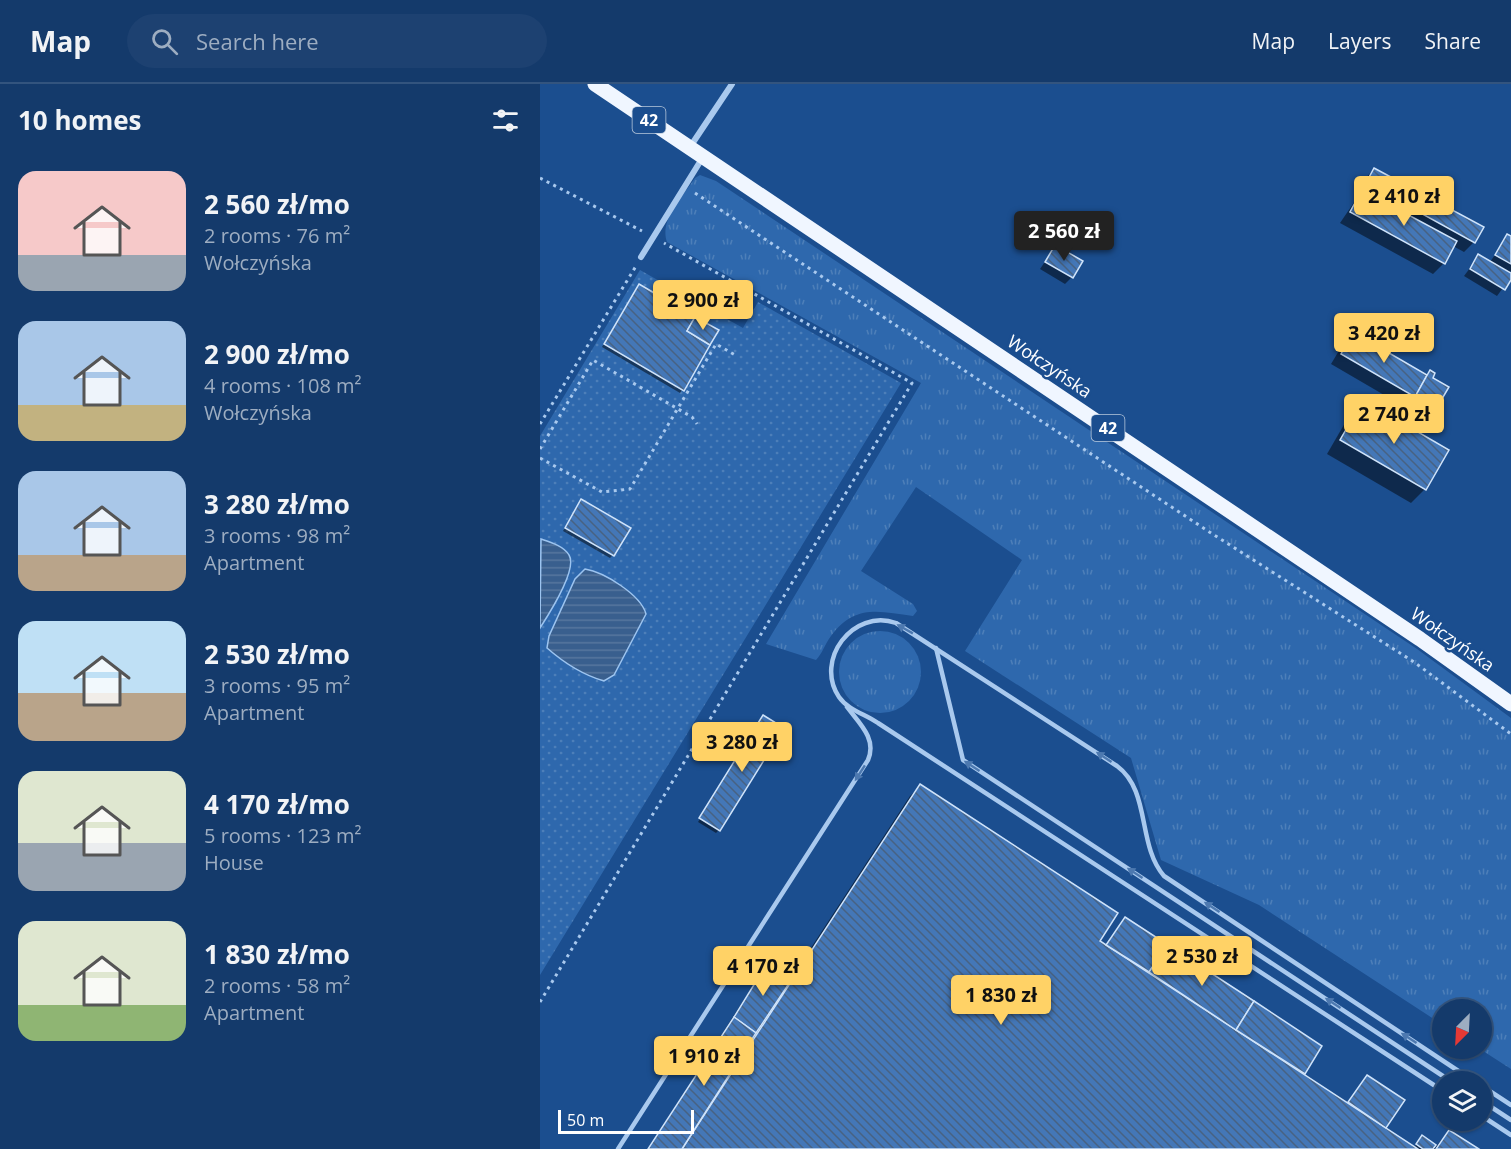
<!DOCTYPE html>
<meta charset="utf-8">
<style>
:root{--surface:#143a6b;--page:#1d4171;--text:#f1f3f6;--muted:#9dadc1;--line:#33547e;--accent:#ffd266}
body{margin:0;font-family:"Open Sans",sans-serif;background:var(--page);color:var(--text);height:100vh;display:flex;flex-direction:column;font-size:22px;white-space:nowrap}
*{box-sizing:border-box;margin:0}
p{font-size:20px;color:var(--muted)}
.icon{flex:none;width:33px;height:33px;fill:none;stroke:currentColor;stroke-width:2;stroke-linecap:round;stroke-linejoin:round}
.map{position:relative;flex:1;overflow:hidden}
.drawer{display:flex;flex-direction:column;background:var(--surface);width:540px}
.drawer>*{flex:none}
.needle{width:39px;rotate:204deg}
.tools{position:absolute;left:892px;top:915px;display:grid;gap:12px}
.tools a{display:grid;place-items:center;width:60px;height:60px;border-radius:50%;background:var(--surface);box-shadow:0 2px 4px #0004,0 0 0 2px var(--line);font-size:30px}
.scale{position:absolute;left:18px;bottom:15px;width:136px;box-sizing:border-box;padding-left:6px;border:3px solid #fff;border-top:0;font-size:16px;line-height:21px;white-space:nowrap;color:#fff;-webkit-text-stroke:4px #1b4e8f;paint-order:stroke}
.price{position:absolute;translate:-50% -51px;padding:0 14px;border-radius:6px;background:var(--accent);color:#111;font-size:20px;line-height:39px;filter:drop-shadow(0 2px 3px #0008)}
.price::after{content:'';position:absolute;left:50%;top:36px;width:18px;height:14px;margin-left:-9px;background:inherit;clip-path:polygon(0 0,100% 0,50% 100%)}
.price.active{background:#222;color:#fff}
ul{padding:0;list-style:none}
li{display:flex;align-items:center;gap:18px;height:150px;padding:0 18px}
li span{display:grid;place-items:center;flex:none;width:168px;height:120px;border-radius:18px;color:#555}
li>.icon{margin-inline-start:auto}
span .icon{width:72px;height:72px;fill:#fffc;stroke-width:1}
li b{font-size:26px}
h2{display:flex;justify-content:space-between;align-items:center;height:72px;padding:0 18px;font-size:26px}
header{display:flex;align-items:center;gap:36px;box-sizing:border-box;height:84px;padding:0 30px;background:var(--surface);border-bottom:2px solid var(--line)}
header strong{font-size:28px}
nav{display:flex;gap:33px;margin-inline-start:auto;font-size:21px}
.search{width:420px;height:54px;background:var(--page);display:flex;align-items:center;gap:15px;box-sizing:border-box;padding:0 21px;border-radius:33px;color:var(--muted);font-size:22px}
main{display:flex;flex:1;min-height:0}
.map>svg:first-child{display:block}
</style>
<header>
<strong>Map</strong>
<div class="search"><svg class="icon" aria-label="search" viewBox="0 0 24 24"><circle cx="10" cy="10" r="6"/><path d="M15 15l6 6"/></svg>Search here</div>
<nav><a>Map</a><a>Layers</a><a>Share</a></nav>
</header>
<main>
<section class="drawer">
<h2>10 homes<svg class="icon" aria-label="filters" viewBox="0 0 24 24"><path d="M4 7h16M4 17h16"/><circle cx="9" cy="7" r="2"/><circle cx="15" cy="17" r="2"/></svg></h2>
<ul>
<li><span style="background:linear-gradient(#f6c9c9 70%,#9aa5b1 0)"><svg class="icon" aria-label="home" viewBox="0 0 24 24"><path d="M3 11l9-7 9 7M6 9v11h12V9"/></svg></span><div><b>2 560 zł/mo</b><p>2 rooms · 76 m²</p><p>Wołczyńska</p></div></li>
<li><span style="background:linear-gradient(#a9c7e8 70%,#c2b280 0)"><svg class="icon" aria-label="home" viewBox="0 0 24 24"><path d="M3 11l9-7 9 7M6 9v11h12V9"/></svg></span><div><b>2 900 zł/mo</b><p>4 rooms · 108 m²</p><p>Wołczyńska</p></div></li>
<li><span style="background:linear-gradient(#a9c7e8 70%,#b9a48a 0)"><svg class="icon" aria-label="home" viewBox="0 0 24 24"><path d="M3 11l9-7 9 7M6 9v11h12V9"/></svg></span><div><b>3 280 zł/mo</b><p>3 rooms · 98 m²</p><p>Apartment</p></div></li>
<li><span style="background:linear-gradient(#bfe0f5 60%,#b9a48a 0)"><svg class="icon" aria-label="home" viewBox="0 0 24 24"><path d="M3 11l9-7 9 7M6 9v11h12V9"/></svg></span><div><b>2 530 zł/mo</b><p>3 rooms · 95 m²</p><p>Apartment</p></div></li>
<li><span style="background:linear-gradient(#dfe7d0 60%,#9aa5b1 0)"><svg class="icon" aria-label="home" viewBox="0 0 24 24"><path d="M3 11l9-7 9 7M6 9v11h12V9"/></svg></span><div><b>4 170 zł/mo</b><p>5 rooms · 123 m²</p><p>House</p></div></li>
<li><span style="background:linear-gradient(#dfe7d0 70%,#8fb573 0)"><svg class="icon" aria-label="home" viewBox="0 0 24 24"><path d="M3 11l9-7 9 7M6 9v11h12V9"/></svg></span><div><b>1 830 zł/mo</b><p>2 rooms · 58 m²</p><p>Apartment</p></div></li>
</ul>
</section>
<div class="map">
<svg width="971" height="1065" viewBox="0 0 971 1065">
<defs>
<pattern id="grass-tufts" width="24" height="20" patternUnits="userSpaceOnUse" patternTransform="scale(1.5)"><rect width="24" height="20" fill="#2e68ad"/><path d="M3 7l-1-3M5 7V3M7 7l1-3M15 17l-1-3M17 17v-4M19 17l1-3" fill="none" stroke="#4d7fb9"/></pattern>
<pattern id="park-dots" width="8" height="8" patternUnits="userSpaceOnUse" patternTransform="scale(1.5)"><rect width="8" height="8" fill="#2e68ad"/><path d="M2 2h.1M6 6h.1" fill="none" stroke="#4d7fb9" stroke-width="1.8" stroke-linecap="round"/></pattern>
<pattern id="water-rules" width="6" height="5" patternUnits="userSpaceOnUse" patternTransform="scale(1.5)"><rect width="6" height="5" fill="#395f8e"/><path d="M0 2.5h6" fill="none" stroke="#57779f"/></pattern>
<pattern id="building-back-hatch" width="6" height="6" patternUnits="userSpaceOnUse" patternTransform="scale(1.5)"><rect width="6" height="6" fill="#4477b7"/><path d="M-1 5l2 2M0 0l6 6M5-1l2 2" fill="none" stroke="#486282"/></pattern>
</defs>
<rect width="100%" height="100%" fill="#1b4e8f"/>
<g fill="url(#grass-tufts)">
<path d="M160,91L176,97L877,565L971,634V985L940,965L942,964V926H903V941L719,821L621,776L591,674L425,567L482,476L376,403L321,487L373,520L377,527L373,532C339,527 314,520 291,552C285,560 282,570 276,576L226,560L381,299L127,158C119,136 143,112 155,94Z"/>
<circle cx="340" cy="588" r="41"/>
</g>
<path fill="url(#park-dots)" d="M100,186L144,211L137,223L155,232L162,221L203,244L218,218L361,299L0,891V352Z"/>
<g fill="url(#water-rules)" stroke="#9cc4f0" stroke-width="1.5">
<path d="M1,455C10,458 24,462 29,471C38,485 9,530 0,544Z"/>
<path d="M45,485C64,488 101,511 106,530L74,591L64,597C43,591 23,578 7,564L9,552L35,495Z"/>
</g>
<g fill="#0007" fill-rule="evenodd">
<path d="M834,85L934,158L924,168L913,162L904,179L893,190L800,139L819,111L816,110L824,96Z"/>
<path d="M968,152L971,154V187L969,189L971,193L957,212L924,192L939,172L950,178Z"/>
<path d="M515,163L532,193L525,200L500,185Z"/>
<path d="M96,205L142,306L140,309L62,263Z"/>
<path d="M813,250L886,292L890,288L895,324L888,331L867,319L863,322L791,280L803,260Z"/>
<path d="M823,318L885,405L871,419L787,370L809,332Z"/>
<path d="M39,420L73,471L70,474L23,447Z"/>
<path d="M223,633L179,746L176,749L158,738Z"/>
<path d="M381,702L558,858L565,862L585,835L780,963L762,991L806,1020L827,993L844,1044L874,1064L879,1056L891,1065H108L225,883L250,896L370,712ZM603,883L696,944V947L602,886Z"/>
<path d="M909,1047L936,1065H894Z"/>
</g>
<g fill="url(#building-back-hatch)" stroke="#cfe3fa" stroke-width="1.5">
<path d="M834,84L944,143L935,159L826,99Z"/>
<path d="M822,106L917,157L905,180L810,128Z"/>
<path d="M967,150L971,152V180L955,171Z"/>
<path d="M515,161L543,177L533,194L505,178Z"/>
<path d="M938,170L971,189V196L965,206L930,185Z"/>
<path d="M99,200L155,233L147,247L170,261L144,307L64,260Z"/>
<path d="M155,233L179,246L170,261L147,247Z"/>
<path d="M813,248L887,291L875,313L801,270Z"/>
<path d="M890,286L895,289L893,294L909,303L896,325L875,313Z"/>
<path d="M823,316L909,366L886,406L800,356Z"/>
<path d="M41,415L91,444L74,472L25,444Z"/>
<path d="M223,631L244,644L180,747L159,734Z"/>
<path d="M380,700L578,829L560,857L878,1065H142Z"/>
<path d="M585,833L628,861L609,888L566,861Z"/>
<path d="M628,861L714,917L696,946L609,888Z"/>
<path d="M228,878L252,895L216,949L194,933Z"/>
<path d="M714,917L782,962L765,990L696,946Z"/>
<path d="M194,933L216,949L142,1065H108Z"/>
<path d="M827,991L865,1016L846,1044L808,1018Z"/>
<path d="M909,1046L939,1065H896Z"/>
<path d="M882,1051L896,1061L893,1065H883L876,1060Z"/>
</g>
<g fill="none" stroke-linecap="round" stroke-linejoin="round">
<g stroke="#a9c9ee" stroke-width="3" stroke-dasharray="3 4.5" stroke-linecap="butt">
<path d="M0,94L102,147"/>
<path d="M155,109L671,449L874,578L971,650"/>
<path d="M0,340L96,182"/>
<path d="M0,365L53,276L152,333L157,340"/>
<path d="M0,374L62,408L90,405L176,260L195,271"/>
<path d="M0,918L372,299L124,159"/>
</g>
<g stroke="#a9c9ee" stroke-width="4.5">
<path d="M396,564L423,676L912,998"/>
<path d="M942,1002L971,1021"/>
<path d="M903,1007L338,639C325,630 308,626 299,613C274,576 313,524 356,539L577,682C611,707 597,761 624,792L935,998"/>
<path d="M942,1017L971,1036"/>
<path d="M942,1032L971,1051"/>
<path d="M78,1065L328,676C337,655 320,640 307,623"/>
</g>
<g stroke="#a9c9ee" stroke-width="6">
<path d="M150,63L192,0"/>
<path d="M101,173L163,73"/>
</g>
<path stroke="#f0f6ff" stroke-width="15" d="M55,0L880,555L971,620"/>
</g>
<defs><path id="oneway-solid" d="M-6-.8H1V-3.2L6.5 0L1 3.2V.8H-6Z" transform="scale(1.5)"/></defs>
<g fill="#4d79b0">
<use href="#oneway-solid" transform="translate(365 545) rotate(-151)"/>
<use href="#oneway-solid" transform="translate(564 673) rotate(-147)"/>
<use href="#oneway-solid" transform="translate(432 682) rotate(-147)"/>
<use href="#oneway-solid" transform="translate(320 689) rotate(123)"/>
<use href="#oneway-solid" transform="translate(595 789) rotate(-147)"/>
<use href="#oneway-solid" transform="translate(672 823) rotate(-147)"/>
<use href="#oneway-solid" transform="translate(793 919) rotate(-147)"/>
<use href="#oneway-solid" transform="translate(869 954) rotate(-147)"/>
</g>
<g text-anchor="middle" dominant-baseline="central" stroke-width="5" stroke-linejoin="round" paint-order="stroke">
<g fill="#1b4e8f" stroke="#bbcadd" stroke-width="1.5">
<rect x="92.5" y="23" width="33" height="26" rx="4.5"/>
<rect x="551.5" y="331" width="33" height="26" rx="4.5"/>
</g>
<g font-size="16" font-weight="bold" fill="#fff">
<text x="109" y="36">42</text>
<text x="568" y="344">42</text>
</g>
<g font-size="18" fill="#fff" stroke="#1b4e8f">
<text transform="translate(510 282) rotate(34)">Wołczyńska</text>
<text transform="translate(913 555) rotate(35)">Wołczyńska</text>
</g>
</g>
</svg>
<div class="tools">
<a><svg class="needle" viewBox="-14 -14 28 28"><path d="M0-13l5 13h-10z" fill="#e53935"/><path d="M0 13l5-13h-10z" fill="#9dadc1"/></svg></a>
<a><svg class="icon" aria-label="layers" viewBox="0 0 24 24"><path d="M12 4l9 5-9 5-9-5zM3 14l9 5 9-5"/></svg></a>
</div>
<div class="scale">50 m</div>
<b class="price" style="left:864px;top:143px">2 410 zł</b>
<b class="price active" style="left:524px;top:178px">2 560 zł</b>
<b class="price" style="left:163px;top:247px">2 900 zł</b>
<b class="price" style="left:844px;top:280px">3 420 zł</b>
<b class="price" style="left:854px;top:361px">2 740 zł</b>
<b class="price" style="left:202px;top:689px">3 280 zł</b>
<b class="price" style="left:662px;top:903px">2 530 zł</b>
<b class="price" style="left:223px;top:913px">4 170 zł</b>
<b class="price" style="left:461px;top:942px">1 830 zł</b>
<b class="price" style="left:164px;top:1003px">1 910 zł</b>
</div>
</main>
